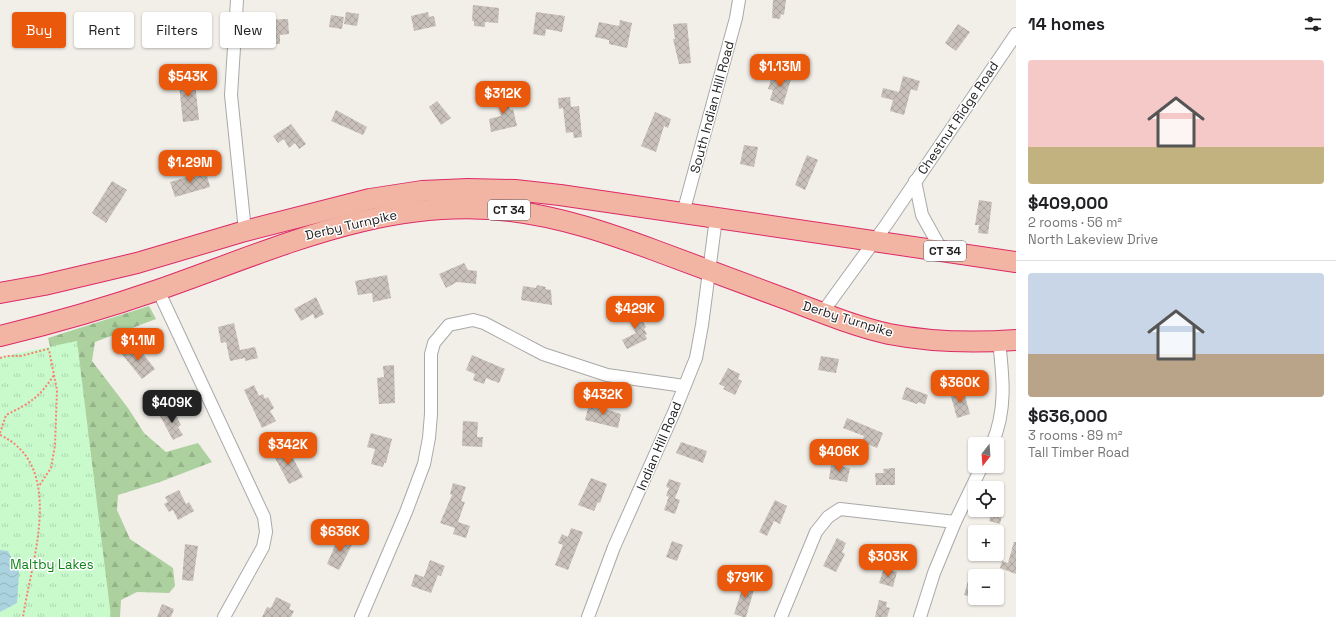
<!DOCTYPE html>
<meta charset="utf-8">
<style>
:root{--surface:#fff;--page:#f6f6f6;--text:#202124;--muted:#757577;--line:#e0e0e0;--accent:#ea580c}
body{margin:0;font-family:"Space Grotesk",sans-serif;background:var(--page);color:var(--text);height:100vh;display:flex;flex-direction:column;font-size:15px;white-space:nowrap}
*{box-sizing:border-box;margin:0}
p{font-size:13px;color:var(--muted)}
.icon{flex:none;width:22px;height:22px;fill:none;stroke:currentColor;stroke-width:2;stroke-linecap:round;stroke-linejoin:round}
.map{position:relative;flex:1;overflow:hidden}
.side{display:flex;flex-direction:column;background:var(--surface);width:320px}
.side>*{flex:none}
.banner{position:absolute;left:12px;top:12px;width:380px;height:36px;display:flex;gap:8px}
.needle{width:26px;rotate:197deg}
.controls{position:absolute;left:968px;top:437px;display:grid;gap:8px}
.controls a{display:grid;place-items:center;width:36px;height:36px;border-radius:4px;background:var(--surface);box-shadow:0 1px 3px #0004;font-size:20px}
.price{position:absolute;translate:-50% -34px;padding:0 9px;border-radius:8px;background:var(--accent);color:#fff;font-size:13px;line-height:26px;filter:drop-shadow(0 1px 2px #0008)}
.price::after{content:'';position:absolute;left:50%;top:24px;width:12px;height:9px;margin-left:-6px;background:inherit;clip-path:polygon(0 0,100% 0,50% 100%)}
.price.on{background:#222;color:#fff}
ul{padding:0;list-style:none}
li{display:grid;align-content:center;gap:8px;height:212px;padding:0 12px}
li+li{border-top:1px solid var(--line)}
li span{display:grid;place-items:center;height:124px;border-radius:4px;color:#555}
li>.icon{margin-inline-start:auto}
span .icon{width:72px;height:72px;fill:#fffc;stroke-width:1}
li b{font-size:17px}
h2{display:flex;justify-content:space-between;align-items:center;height:48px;padding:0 12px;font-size:17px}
.pill{padding:0 14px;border-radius:4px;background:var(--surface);box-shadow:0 1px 3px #0004;font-size:14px;line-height:36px}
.pill.on{background:var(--accent);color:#fff}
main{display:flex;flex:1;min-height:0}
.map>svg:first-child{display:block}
</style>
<main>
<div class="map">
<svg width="1016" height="617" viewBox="0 0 1016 617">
<defs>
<pattern id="forest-firs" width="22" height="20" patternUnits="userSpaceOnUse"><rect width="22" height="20" fill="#add19e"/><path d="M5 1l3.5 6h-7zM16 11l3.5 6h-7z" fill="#95b388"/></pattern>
<pattern id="park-tufts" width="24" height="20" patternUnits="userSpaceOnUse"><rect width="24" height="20" fill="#c8facc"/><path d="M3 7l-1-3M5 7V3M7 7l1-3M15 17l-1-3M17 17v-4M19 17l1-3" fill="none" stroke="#acd6af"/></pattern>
<pattern id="water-waves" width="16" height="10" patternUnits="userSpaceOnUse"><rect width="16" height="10" fill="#aad3df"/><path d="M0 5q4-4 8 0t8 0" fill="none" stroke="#92b5bf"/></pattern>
<pattern id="building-cross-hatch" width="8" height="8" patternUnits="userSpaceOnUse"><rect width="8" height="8" fill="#c7bfb8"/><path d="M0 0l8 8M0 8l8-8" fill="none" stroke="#aba49e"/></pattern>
</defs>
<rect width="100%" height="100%" fill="#f2efe9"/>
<path fill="url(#forest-firs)" d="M149,306L156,319L95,342L92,361L128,408L144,433L166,452L198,443L212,462L160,482L118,495L117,510L130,539L173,568L175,586L169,593L137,592L121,600L120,617H27L52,354L48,338Z"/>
<path fill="url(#park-tufts)" d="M77,341L111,617H0V357Z"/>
<path fill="url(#water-waves)" d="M0,550L8,551L19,572L17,603L0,612Z"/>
<g fill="url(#building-cross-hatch)">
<path d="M773,0H786L784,15L781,14L780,19L772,18Z"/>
<path d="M473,5L499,8L498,23L485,22V27L474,26V21H472Z"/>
<path d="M346,12L359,14L357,26L344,24Z"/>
<path d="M428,12L429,17L434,16L436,26L414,31L411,16Z"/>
<path d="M536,12L565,16L562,32L546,29L545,36L533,34Z"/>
<path d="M331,15L344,17L342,29L329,27Z"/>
<path d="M288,19L289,34L280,35V44H268V35L265,36L264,20Z"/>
<path d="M620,20L632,23L627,48L609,44V40L595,37L599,22L619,26Z"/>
<path d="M687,23L691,63L679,64L673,39H675L673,24Z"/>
<path d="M958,24L970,32L956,51L945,43Z"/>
<path d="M194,74L199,120L183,122L178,76Z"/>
<path d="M784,74L792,76L783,105L770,100L773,90L768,89L772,76L782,79Z"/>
<path d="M903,76L920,81L917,91L911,89L904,115L890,111L893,100L881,97L883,88L899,92Z"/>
<path d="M506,92L510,110L513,109L517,126L491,132L489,119L501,116L496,94Z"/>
<path d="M570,97L571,107L579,106L582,137L574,138L573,132L566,133L563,108L559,109L558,98Z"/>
<path d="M437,101L451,118L441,125L429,107Z"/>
<path d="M336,110L367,127L363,135L331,121Z"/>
<path d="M655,112L671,119L668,128L664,126L656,152L641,146Z"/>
<path d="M291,124L306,144L299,149L295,143L289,148L284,139L278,143L273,136Z"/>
<path d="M744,145L758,147L754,167L740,164Z"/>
<path d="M807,155L818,160L805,190L795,185Z"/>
<path d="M206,172L210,187L175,197L170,182Z"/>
<path d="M112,181L127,190L106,223L92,213Z"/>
<path d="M979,200L992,202L988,234L978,233L979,225H975Z"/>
<path d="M464,263L468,270L477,271L476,284L457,282L446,288L439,274Z"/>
<path d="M387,275L391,298L373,302L372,293L358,295L355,281Z"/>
<path d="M537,285L546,287L545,289L551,290L552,305L521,300L523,286L536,288Z"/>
<path d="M316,297L324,314L315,319L313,314L301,321L294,309Z"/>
<path d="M632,308L637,318L640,316L646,327L644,329L647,334L645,335L647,339L627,349L622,340L636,333L624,312Z"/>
<path d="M234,323L240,350L255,347L258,358L245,361V358L230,361L226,342L221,343L218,327Z"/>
<path d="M137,346L155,369L142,379L121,353L129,347L131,351Z"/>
<path d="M472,355L505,369L499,383L486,378L484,384L473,380L475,374L466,370Z"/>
<path d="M821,356L839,359L836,373L818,370Z"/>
<path d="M394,365L395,403L379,404L377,378L384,377L383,366Z"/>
<path d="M728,368L740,374L738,379L742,381L735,395L723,389L725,387L719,384Z"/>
<path d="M254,385L259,396L263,394L265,399L268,397L274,408L270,411L276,421L262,428L244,390Z"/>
<path d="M906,387L928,395L925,404L918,402L917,404L902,399Z"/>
<path d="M963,389L970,414L957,418L950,393Z"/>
<path d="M589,404L621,414L618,428L585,420Z"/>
<path d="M173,409L181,425L178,427L183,435L173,440L160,416Z"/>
<path d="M847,418L883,433L877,448L862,442L864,436L843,428Z"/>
<path d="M463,421L478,422L477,437H483L482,447L462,446Z"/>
<path d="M371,433L392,439L386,463H384L383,467L371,464L375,449L367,447Z"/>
<path d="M681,442L707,451L703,463L676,453Z"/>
<path d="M287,447L303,477L289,484L273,454Z"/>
<path d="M831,465L850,468L847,482L829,479Z"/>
<path d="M895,468V485H876L875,473H884L883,469Z"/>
<path d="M591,478L607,484L600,503L598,502L594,511L578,505Z"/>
<path d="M669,479L681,483L675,498L666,496L669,488L666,487Z"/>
<path d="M453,483L466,487L461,501L465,502L458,522L470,526L466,538L453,534L455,528L440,523L452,495L450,494Z"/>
<path d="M179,490L186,504L189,502L194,511L178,520L173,510L169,512L164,504L168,502L165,497Z"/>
<path d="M669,496L680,500L675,514L664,510Z"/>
<path d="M775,500L787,506L780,524L774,521L767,536L759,532Z"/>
<path d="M993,510H1003L1000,524L989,521Z"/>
<path d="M571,528L583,532L568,570L555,565L563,545L558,543L562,534L568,537Z"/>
<path d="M339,536L353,543L339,570L327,564Z"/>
<path d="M837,538L846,543L842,552L845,554L836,572L823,566Z"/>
<path d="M672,541L683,545L677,561L666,557Z"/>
<path d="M1014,542H1016V574L1000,568L1002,561L1008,563Z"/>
<path d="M185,544L198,546L193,581L182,580Z"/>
<path d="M430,560L445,566L441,576L438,575L431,593L411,586L415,574L424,577Z"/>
<path d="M884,568L897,572L893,587L879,583Z"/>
<path d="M745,580L756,583L746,617H743L734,614Z"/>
<path d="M968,581L975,584V598L964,595Z"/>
<path d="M276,597L291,604L289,609L294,611L291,617H262L267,607L271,608Z"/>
<path d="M879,600L887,602L886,607L890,608L887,617H875Z"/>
<path d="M162,604L174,609L171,617H157Z"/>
</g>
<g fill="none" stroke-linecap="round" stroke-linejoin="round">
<g stroke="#a9a9a9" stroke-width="14">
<g id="minor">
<path d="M237,0L231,95L245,231"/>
<path d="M915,181L922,215L942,251"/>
<path d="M683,213L736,18L739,0"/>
<path d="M158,290L264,517L266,532L263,547L224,617"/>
<path d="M822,313L886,225L1016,34"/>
<path d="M992,444C1007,410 1003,377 999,341"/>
<path d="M361,617L406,512L424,464L429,438L431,414V354L434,343L449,325L473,320L484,323L543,354L607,375L684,386"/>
<path d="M588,617L614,547L675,410L696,358L702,325L716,218"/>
<path d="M781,617L816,532L828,517L840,509L955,522"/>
<path d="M920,617L934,573L955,522L982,466"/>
</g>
</g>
<g stroke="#dc2a67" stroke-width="22">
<g id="trunk">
<path d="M0,293L44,285L137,263L245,231L370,199L422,191L468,189L515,190L560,195L1016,262"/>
<path d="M0,336C54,323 106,308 158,290C273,250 386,195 511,211C561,217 608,233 654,250C697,266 740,282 783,298C818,311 853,326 889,334C930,342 975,343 1016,340"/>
</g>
</g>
<g stroke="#fa8072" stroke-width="2" stroke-dasharray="2 2" stroke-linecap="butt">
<path d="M0,358L7,356H21L48,349L49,350L57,390L55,445L51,468L39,486"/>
<path d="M0,433L6,415C30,403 39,398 54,375"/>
<path d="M0,435C67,466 31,562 23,617"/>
</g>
<use href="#minor" stroke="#fff" stroke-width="12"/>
<use href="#trunk" stroke="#f2b4a3" stroke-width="20"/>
</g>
<g text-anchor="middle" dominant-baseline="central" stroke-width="3" stroke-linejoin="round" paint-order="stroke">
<g fill="#fff" stroke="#646464" stroke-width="1">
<rect x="488" y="200" width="42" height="20" rx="3"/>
<rect x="924" y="241" width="42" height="20" rx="3"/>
</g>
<g font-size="12" font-weight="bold" fill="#222">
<text x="509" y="210">CT 34</text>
<text x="945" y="251">CT 34</text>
</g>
<g font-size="13" fill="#222" stroke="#fff">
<text transform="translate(712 107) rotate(-75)">South Indian Hill Road</text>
<text transform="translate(958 118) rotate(-56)">Chestnut Ridge Road</text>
<text transform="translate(351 225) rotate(-13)">Derby Turnpike</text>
<text transform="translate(848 319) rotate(17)">Derby Turnpike</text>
<text transform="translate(659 446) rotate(-67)">Indian Hill Road</text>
</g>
<g font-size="13" fill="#0c8416" stroke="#fff">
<text x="52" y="564">Maltby Lakes</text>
</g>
</g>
</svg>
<div class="controls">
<a><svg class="needle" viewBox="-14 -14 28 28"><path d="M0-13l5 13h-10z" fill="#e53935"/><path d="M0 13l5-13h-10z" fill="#757577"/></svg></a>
<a><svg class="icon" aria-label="locate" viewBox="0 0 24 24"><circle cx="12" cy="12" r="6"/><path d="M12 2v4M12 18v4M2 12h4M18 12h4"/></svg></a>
<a>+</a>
<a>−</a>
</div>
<b class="price" style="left:780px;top:88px">$1.13M</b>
<b class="price" style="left:188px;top:98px">$543K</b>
<b class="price" style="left:503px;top:115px">$312K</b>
<b class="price" style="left:190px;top:184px">$1.29M</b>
<b class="price" style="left:635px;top:330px">$429K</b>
<b class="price" style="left:138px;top:362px">$1.1M</b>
<b class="price" style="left:960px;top:404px">$360K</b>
<b class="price" style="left:603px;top:416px">$432K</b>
<b class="price on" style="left:172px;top:424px">$409K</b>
<b class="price" style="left:288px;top:466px">$342K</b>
<b class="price" style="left:839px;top:473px">$406K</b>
<b class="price" style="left:340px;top:553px">$636K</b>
<b class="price" style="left:888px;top:578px">$303K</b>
<b class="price" style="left:745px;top:599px">$791K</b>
<div class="banner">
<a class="pill on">Buy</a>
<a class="pill">Rent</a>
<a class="pill">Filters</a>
<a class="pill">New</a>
</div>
</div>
<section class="side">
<h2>14 homes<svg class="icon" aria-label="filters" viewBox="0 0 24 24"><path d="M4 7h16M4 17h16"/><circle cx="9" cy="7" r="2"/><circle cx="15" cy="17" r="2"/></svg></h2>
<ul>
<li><span style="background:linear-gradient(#f6c9c9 70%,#c2b280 0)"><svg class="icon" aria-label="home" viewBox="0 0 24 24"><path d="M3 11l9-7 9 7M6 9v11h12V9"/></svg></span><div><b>$409,000</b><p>2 rooms · 56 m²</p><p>North Lakeview Drive</p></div></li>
<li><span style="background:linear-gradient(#c9d6e8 65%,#b9a48a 0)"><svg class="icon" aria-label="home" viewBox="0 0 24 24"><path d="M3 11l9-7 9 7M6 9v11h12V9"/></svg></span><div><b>$636,000</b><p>3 rooms · 89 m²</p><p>Tall Timber Road</p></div></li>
</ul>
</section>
</main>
